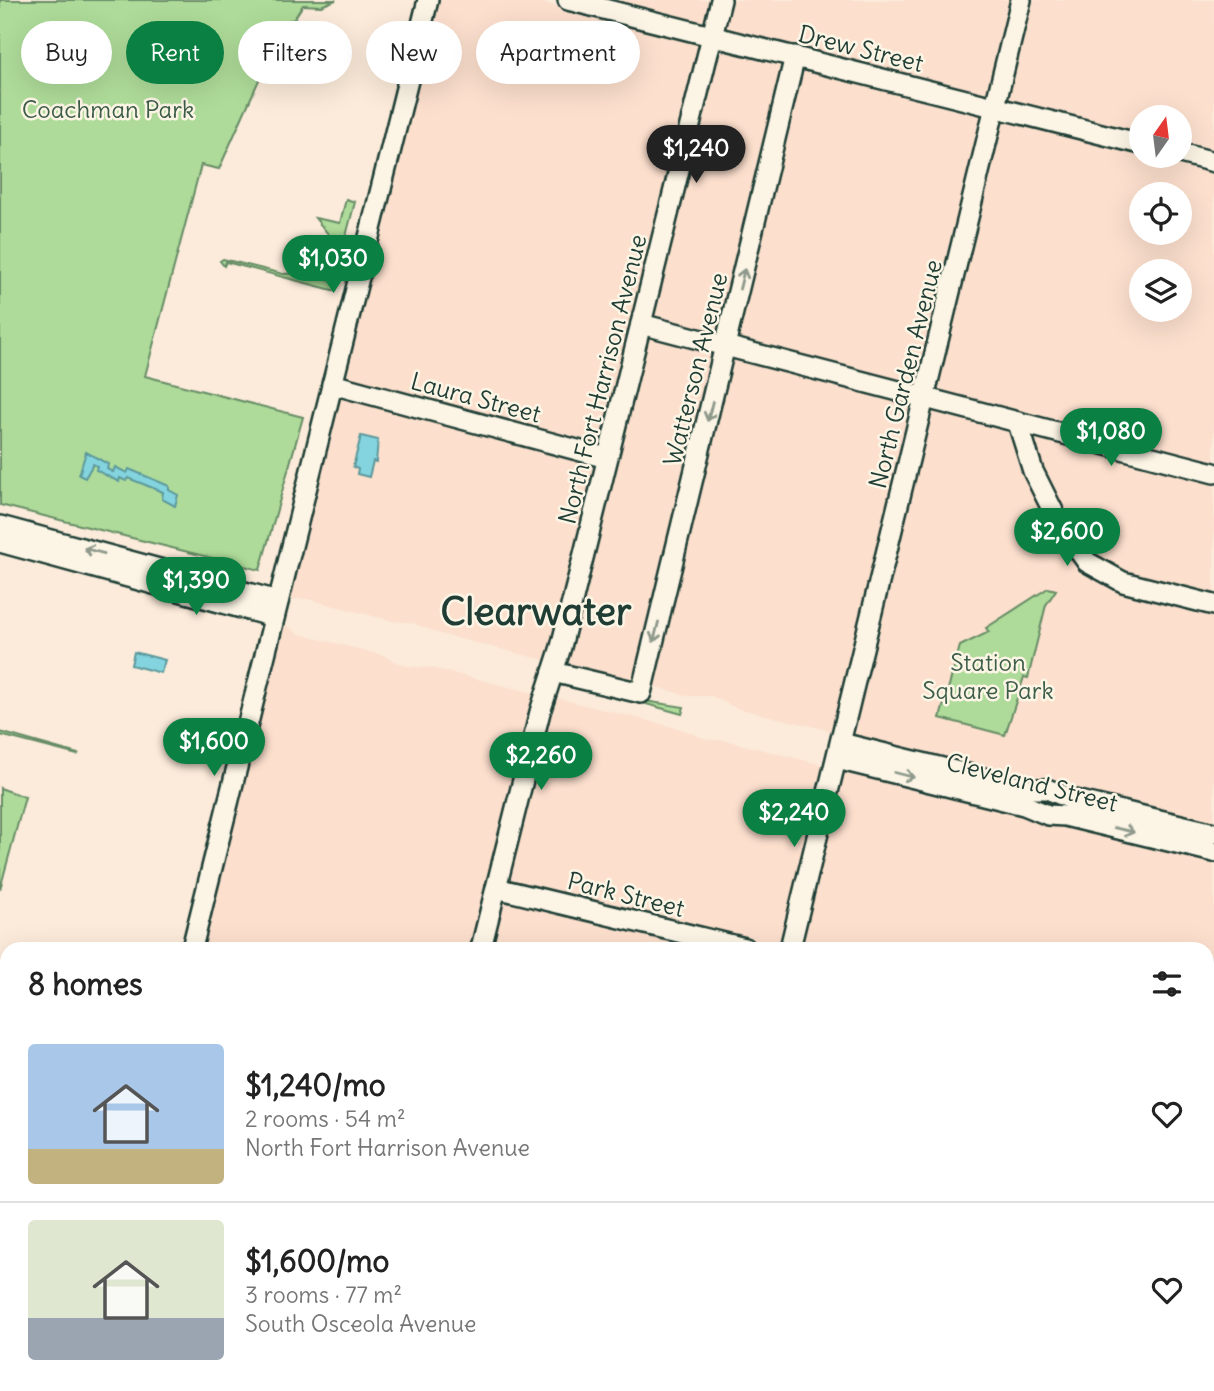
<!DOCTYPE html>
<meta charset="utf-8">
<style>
:root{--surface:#fff;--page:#f6f6f6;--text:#222;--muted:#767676;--line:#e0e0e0;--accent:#0b8043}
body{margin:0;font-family:Delius,sans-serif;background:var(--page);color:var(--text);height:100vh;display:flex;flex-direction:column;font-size:26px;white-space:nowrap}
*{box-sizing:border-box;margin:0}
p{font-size:23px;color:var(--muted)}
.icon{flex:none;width:38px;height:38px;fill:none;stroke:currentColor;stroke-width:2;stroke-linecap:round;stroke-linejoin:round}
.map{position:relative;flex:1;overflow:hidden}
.sheet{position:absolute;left:0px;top:942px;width:1214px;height:450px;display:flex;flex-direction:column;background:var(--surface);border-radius:21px 21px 0 0;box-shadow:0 7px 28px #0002}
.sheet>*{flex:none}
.banner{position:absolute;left:21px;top:21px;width:700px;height:63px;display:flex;gap:14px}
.needle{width:46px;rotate:14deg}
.fabs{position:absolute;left:1129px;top:105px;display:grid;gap:14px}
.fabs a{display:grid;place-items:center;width:63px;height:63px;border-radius:50%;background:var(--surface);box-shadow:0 7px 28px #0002;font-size:35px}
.price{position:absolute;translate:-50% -60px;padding:0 16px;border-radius:24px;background:var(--accent);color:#fff;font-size:23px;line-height:46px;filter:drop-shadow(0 2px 4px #0008)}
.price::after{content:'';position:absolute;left:50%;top:42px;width:21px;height:16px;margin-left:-10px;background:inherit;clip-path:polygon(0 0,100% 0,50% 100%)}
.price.on{background:#222;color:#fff}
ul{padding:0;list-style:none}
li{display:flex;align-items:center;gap:21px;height:175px;padding:0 28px}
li+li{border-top:2px solid var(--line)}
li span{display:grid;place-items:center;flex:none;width:196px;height:140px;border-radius:7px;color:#555}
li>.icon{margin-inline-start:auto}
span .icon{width:84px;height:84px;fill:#fffc;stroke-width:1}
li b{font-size:30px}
h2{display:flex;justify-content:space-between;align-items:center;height:84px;padding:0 28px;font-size:30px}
.pill{padding:0 24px;border-radius:32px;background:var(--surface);box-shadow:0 7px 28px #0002;font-size:24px;line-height:63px}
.pill.on{background:var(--accent);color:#fff}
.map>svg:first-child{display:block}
</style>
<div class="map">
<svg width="1214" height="1391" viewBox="0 0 1214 1391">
<rect width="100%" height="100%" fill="#fcebda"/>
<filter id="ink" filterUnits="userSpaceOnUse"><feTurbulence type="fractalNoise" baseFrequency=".0143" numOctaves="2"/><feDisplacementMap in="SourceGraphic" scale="14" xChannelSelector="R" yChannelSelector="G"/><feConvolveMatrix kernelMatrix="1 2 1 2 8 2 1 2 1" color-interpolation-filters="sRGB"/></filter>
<g filter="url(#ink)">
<g fill="#fcdfcd" fill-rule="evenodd">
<path d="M437,0H531L702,43L602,447L342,377Z"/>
<path d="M606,0H713L707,25Z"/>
<path d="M729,0H1013L989,96L722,29Z"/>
<path d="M1030,0H1214V153L1180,144V117H1141V134L1005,100Z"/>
<path d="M718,47L785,63L720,334L652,317Z"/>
<path d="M801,67L985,114L919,385L736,338Z"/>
<path d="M1001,118L1141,153V156L1214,171V464L934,389ZM1141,194H1180V233H1141ZM1141,271H1180V310H1141Z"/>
<path d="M647,334L716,352L636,682L564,665Z"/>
<path d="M732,356L914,402L836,732L736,708L711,696H689L652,686Z"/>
<path d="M338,394L597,465L548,661L440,634L413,623L392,621L308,599H287Z"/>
<path d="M930,407L1012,430L1025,474L1121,591L1214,615V824L1074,791L1050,780H1029L851,736Z"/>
<path d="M1031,435L1214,483V596L1126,573L1092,555L1065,515L1041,467Z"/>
<path d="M281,622L299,634L382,655L406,666L432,668L537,694L474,948H200Z"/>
<path d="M553,697L681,729L708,740H724L827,766L782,948L506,881Z"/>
<path d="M843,769L1021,814L1045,824L1064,825L1214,861V953L1208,980V948H799Z"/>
<path d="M502,899L701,948H490Z"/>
<path d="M0,986L7,988V1066L0,1065Z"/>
<path d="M1208,1084L1214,1085V1290L1208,1288Z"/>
<path d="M116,1384H368L366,1391H114Z"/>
<path d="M384,1384H520L547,1391H383Z"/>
<path d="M598,1384H673L672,1391H625Z"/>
<path d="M690,1384H1110L1108,1391H688Z"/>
</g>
<g fill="#aedb99" stroke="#668c66" stroke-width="2">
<path d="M0,0H336L321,6L303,5L294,19L285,22L219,169L201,165L145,376L303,417L260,570L0,505Z"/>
<path d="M346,199L355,202L341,255L335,254L329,235L315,218L340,223Z"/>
<path d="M223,259L283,274L296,273L307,268L337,283L336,291L226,262L224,266L220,261Z"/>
<path d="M1048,588L1056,590L1046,605L1028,678L1024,677L1005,735L940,718L960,646L989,632L986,628Z"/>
<path d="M625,698L684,707L682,714Z"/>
<path d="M0,732L78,754L77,755L0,735Z"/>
<path d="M0,788L25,797L0,889Z"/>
</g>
<g fill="#84d4df" stroke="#5c989b" stroke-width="2">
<path d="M361,436L378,440L376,462L373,461L369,477L357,474L358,469L353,467Z"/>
<path d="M86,452L108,464L107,469L113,472L115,467L127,473L129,469L169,486V490L178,495L175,506L162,499L163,492L128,478L126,481L120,478L119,482L96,470L97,466L93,464L85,478L79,475Z"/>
<path d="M134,652L165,660L161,673L131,665Z"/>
</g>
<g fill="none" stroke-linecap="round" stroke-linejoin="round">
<g stroke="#1f3d34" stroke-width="24">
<g id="minor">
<path d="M568,0L1141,144"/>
<path d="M1180,153L1214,162"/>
<path d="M641,324L1214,473"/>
<path d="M332,384L607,458"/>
<path d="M1018,423L1033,471L1058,521L1087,562L1123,582L1214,605"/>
<path d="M0,526L278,601"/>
<path d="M0,542L274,617"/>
<path d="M553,672L641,693L795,56"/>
<path d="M841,743L1028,789H1047L1071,799L1214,833"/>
<path d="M837,759L1024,805L1048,815L1065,816L1214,852"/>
<path d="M496,888L745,948"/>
<path d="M192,948L428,0"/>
<path d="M481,948L540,712L561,647L721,0"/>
<path d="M790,948L1021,0"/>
<path d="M0,977L7,979"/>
<path d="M1208,1014L1214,988"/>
<path d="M1208,1063L1214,1065"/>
<path d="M1208,1304L1214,1306"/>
<path d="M559,1384L586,1391"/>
<path d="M82,1391L84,1384"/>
<path d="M375,1391L376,1384"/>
<path d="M680,1391L682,1384"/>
<path d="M1117,1391L1118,1384"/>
</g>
</g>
<use href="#minor" stroke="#fcf5e5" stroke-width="19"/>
<g stroke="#1f3d34" stroke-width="4.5">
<path d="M1208,981L1214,955"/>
<path d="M1109,1391L1110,1384"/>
</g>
</g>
<defs><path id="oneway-shaft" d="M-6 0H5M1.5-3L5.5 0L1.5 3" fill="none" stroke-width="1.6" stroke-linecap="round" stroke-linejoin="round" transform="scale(1.75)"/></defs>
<g stroke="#8e998c">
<use href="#oneway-shaft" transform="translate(742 279) rotate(-76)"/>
<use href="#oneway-shaft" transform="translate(710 411) rotate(104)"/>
<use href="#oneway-shaft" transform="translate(94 551) rotate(-165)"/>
<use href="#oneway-shaft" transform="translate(656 632) rotate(104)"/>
<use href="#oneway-shaft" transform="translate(904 775) rotate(14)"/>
<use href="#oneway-shaft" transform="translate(1124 830) rotate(13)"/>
</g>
</g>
<g text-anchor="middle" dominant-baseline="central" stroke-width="5" stroke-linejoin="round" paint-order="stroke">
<g font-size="24" fill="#1f3d34" stroke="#fcf5e5">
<text transform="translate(861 48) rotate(14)">Drew Street</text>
<text transform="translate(695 369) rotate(-76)">Watterson Avenue</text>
<text transform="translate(905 374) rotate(-76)">North Garden Avenue</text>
<text transform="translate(602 379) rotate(-76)">North Fort Harrison Avenue</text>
<text transform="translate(476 397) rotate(15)">Laura Street</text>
<text transform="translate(1032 782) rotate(14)">Cleveland Street</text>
<text transform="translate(626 894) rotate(14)">Park Street</text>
</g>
<g font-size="24" fill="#3c5d48" stroke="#fcf5e5">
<text x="108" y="109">Coachman Park</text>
<text x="988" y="662">Station<tspan x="988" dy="28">Square Park</tspan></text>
</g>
<g font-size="38" font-weight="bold" fill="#1f3d34" stroke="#fcf5e5">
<text x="536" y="611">Clearwater</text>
</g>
</g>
</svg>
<div class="fabs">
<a><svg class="needle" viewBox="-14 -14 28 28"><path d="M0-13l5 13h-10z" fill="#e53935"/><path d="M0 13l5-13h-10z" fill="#767676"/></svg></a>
<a><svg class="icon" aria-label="locate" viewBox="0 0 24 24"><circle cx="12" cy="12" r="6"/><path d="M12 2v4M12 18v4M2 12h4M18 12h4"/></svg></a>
<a><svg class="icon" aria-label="layers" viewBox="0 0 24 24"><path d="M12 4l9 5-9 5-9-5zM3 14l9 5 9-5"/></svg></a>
</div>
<b class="price on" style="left:696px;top:185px">$1,240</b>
<b class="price" style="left:333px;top:295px">$1,030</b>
<b class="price" style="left:1111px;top:468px">$1,080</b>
<b class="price" style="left:1067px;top:568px">$2,600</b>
<b class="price" style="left:196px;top:617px">$1,390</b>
<b class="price" style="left:214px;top:778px">$1,600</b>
<b class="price" style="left:541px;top:792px">$2,260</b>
<b class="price" style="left:794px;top:849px">$2,240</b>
<div class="banner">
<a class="pill">Buy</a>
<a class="pill on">Rent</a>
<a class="pill">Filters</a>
<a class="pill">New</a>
<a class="pill">Apartment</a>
</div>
<section class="sheet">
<h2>8 homes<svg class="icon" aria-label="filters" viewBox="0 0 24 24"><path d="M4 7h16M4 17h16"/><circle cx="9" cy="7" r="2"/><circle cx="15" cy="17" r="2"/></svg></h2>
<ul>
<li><span style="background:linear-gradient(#a9c7e8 75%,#c2b280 0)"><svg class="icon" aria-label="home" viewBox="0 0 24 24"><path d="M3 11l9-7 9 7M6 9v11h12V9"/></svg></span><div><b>$1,240/mo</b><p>2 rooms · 54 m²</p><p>North Fort Harrison Avenue</p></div><svg class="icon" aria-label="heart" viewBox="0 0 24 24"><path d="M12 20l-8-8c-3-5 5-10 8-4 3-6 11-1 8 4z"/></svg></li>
<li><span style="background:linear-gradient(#dfe7d0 70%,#9aa5b1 0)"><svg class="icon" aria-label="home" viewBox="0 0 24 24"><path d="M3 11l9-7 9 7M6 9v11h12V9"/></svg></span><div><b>$1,600/mo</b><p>3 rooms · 77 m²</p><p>South Osceola Avenue</p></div><svg class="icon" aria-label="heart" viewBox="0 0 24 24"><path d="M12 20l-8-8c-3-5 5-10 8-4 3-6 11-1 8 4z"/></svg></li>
</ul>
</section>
</div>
